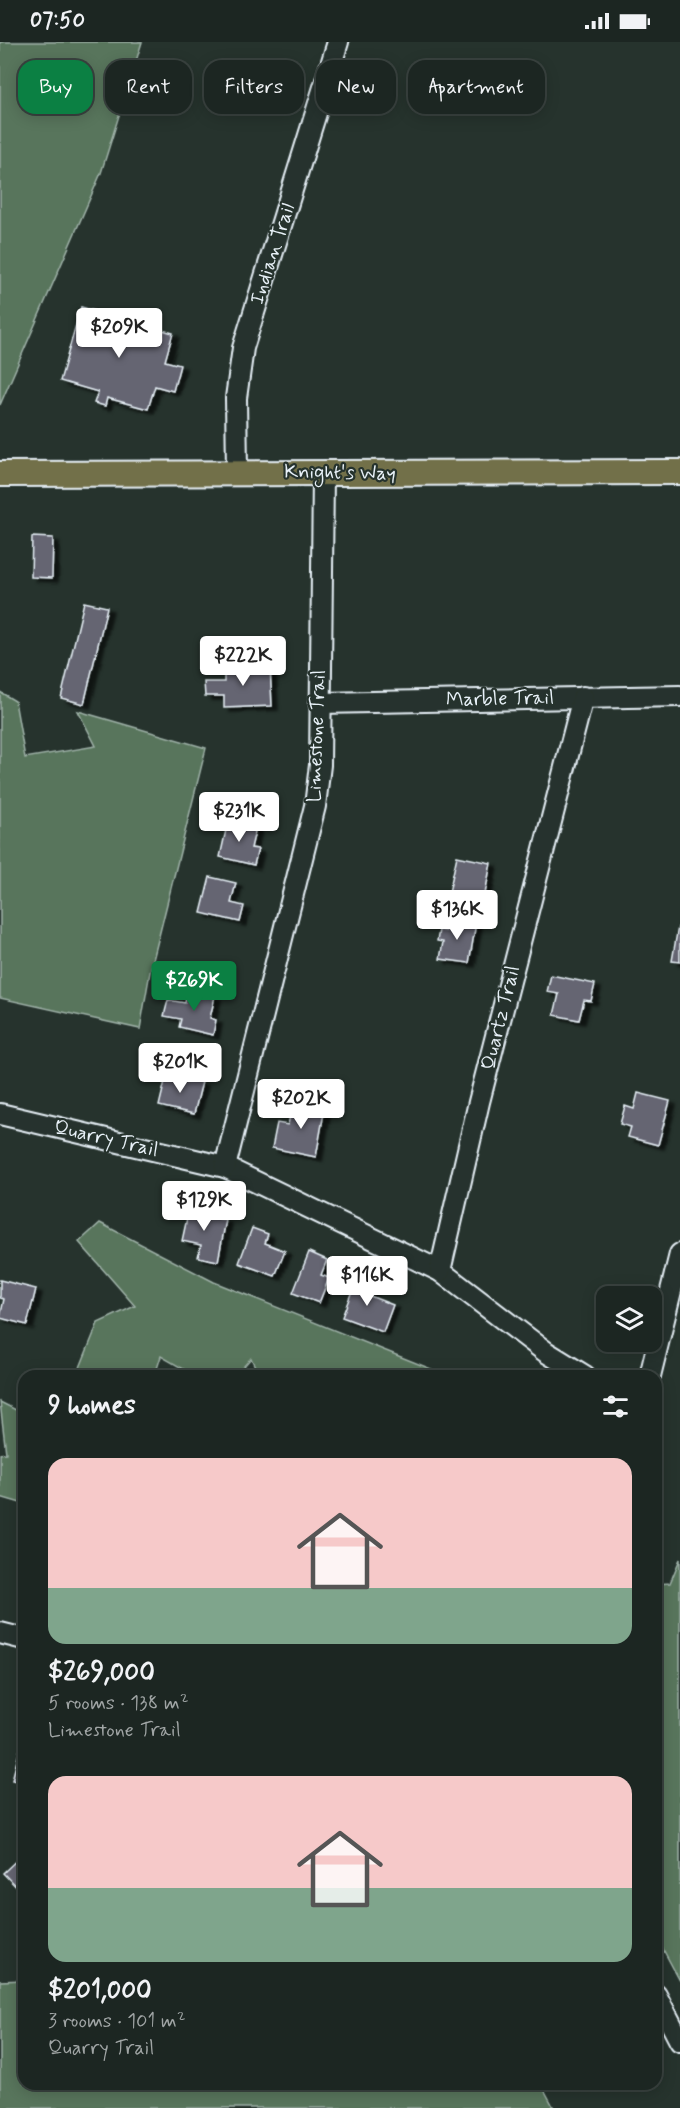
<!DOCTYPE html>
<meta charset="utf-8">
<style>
:root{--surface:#1c2622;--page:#252e2a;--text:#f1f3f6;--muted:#a0a5a5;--line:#3a4340;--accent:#0b8043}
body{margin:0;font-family:Mynerve,sans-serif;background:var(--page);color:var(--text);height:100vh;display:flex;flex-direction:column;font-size:22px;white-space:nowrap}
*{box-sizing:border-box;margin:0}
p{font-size:20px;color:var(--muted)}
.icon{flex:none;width:33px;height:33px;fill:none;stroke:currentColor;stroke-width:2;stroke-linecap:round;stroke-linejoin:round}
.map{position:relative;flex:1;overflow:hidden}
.sheet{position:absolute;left:18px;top:1328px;width:644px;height:720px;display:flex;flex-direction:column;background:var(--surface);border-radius:18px;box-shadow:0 3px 15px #0003,0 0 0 2px var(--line)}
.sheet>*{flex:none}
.hud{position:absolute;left:18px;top:18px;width:645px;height:54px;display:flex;gap:12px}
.buttons{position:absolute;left:596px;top:1244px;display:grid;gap:12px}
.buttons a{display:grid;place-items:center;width:66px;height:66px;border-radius:12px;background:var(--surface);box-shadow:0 3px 15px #0003,0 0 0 2px var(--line);font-size:30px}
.price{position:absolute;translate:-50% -51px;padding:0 14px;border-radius:6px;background:#fff;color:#222;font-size:20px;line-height:39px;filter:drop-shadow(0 2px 3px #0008)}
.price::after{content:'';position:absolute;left:50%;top:36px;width:18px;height:14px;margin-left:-9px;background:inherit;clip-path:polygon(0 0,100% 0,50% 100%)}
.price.active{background:var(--accent);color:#fff}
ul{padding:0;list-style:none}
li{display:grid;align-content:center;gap:12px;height:318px;padding:0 30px}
li span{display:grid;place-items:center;height:186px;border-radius:18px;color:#555}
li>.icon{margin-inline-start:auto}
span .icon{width:108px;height:108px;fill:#fffc;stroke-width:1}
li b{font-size:26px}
h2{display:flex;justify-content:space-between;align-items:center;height:72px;padding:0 30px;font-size:26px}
.tag{padding:0 21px;border-radius:18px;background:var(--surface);box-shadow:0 3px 15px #0003,0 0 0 2px var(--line);font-size:21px;line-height:54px}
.tag.active{background:var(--accent);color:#fff}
.status{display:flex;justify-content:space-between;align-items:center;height:42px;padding:0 30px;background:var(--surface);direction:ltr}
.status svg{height:16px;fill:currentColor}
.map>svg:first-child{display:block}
</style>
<div class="status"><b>07:50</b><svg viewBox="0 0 49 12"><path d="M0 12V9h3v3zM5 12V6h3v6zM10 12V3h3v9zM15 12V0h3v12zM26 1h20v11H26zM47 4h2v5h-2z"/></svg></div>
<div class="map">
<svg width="680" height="2066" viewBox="0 0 680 2066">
<defs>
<filter id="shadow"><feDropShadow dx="6" dy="4" stdDeviation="1.5" flood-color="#0009"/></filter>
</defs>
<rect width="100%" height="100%" fill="#26332d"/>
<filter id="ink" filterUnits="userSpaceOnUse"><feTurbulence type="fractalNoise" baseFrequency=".0167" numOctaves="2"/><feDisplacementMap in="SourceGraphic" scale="12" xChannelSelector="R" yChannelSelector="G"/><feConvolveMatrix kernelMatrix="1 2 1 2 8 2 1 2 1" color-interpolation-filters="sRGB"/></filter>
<g filter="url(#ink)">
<g fill="#59755b" stroke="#a0b3aa" stroke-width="1.5">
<path d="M0,0H142L101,131L0,363Z"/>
<path d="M0,650L15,659L25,716L96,704L78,669L206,706L150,930L140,987L0,956Z"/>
<path d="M100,1181L214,1240L446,1333H259L251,1316L236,1333H194L161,1314L155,1333H77L98,1281L135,1264L79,1200Z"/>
<path d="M0,1360L24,1372V1462L0,1455V1412L6,1411Z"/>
<path d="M680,1517V1939L656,1894V1612L658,1604L656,1601V1542L670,1541Z"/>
<path d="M24,1938V2042H541L554,2066H0V1939Z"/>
</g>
<g fill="#656572" stroke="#e8f1f8" stroke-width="1.5" filter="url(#shadow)">
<path d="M81,265L173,291L165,319L180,323L173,349L155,344L148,367L107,356L105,364L94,361L98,350L60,339Z"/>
<path d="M32,495L53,496L52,536L31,535Z"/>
<path d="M84,560L107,565L84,662L61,656Z"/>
<path d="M270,624L272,664L224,666V654H205L204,640H224V626Z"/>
<path d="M228,779L256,785L251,806L258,807L254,823L220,815Z"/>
<path d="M457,814L491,821L483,862L448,855Z"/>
<path d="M210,835L236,841L231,861L244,864L240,880L201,871Z"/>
<path d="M448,877L476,881L469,921L440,917L443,900L437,899L439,888L446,889Z"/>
<path d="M678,885H680V920L672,919Z"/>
<path d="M551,933L595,942L591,959L584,958L579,978L554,973L559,952L547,950Z"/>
<path d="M187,948L215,954L210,976L216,978L213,993L179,985L181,977L164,974L168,958L185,961Z"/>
<path d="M167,1031L202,1040L194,1072L159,1064Z"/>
<path d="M638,1051L670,1059L658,1103L628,1095L631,1085L620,1082L625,1064L634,1067Z"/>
<path d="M293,1059L325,1065L316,1115L272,1106L277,1081L288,1083Z"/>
<path d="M190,1162L207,1165L206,1174L226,1178L218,1219L198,1215L201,1203L182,1199Z"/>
<path d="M252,1186L268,1192L265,1201L285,1209L275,1234L239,1221Z"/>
<path d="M309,1210L327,1218L321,1233L329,1236L319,1261L293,1251Z"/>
<path d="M357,1236L374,1242L370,1254L393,1263L383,1290L342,1275Z"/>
<path d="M0,1238L36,1247L27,1283L0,1276L4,1257L0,1256Z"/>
<path d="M22,1699H24V1741L12,1738Z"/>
<path d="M24,1811V1853L3,1831Z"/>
</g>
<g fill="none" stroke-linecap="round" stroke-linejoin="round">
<g stroke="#e8f1f8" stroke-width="24">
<g id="minor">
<path d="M237,429L236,356L243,306L338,0"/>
<path d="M320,661L680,654"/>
<path d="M0,1072L225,1125L440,1229L546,1310L585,1334"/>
<path d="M225,1125L315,764L320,723L323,433"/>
<path d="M440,1229L479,1060L583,655"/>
<path d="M650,1334L680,1212"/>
<path d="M0,1591L24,1597"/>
<path d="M656,1953L680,1999"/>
</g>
</g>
<g stroke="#e8f1f8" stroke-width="28">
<path id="major" d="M0,432L680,430"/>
</g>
<use href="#minor" stroke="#26332d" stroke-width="20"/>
<use href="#major" stroke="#726f4a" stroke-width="24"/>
</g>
</g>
<g text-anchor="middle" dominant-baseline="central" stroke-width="4.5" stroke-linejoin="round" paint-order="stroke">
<g font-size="20" fill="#e8f1f8" stroke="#26332d">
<text transform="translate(273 212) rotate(-72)">Indian Trail</text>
<text transform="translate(340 431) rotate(1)">Knight's Way</text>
<text transform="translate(500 657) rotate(-1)">Marble Trail</text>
<text transform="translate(317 694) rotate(-88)">Limestone Trail</text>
<text transform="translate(501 976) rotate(-76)">Quartz Trail</text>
<text transform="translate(106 1097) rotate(13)">Quarry Trail</text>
</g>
</g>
</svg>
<div class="buttons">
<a><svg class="icon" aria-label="layers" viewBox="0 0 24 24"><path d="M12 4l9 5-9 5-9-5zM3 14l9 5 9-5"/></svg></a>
</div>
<b class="price" style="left:119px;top:317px">$209K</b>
<b class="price" style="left:243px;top:645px">$222K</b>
<b class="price" style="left:239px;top:801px">$231K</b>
<b class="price" style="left:457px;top:899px">$136K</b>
<b class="price active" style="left:194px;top:970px">$269K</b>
<b class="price" style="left:180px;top:1052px">$201K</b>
<b class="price" style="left:301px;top:1088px">$202K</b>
<b class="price" style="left:204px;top:1190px">$129K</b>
<b class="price" style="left:367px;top:1265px">$116K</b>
<div class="hud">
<a class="tag active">Buy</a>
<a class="tag">Rent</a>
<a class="tag">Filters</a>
<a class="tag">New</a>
<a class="tag">Apartment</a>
</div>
<section class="sheet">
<h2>9 homes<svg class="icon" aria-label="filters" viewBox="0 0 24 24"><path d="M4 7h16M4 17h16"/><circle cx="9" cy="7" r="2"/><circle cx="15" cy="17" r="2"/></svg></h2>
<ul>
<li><span style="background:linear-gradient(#f6c9c9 70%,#7fa58c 0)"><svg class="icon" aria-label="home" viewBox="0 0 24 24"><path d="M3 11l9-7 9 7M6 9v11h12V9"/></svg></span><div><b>$269,000</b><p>5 rooms · 138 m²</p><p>Limestone Trail</p></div></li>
<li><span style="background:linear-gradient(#f6c9c9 60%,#7fa58c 0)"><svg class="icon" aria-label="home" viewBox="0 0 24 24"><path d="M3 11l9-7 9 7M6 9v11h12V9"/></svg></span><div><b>$201,000</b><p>3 rooms · 101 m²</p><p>Quarry Trail</p></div></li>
</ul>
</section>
</div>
